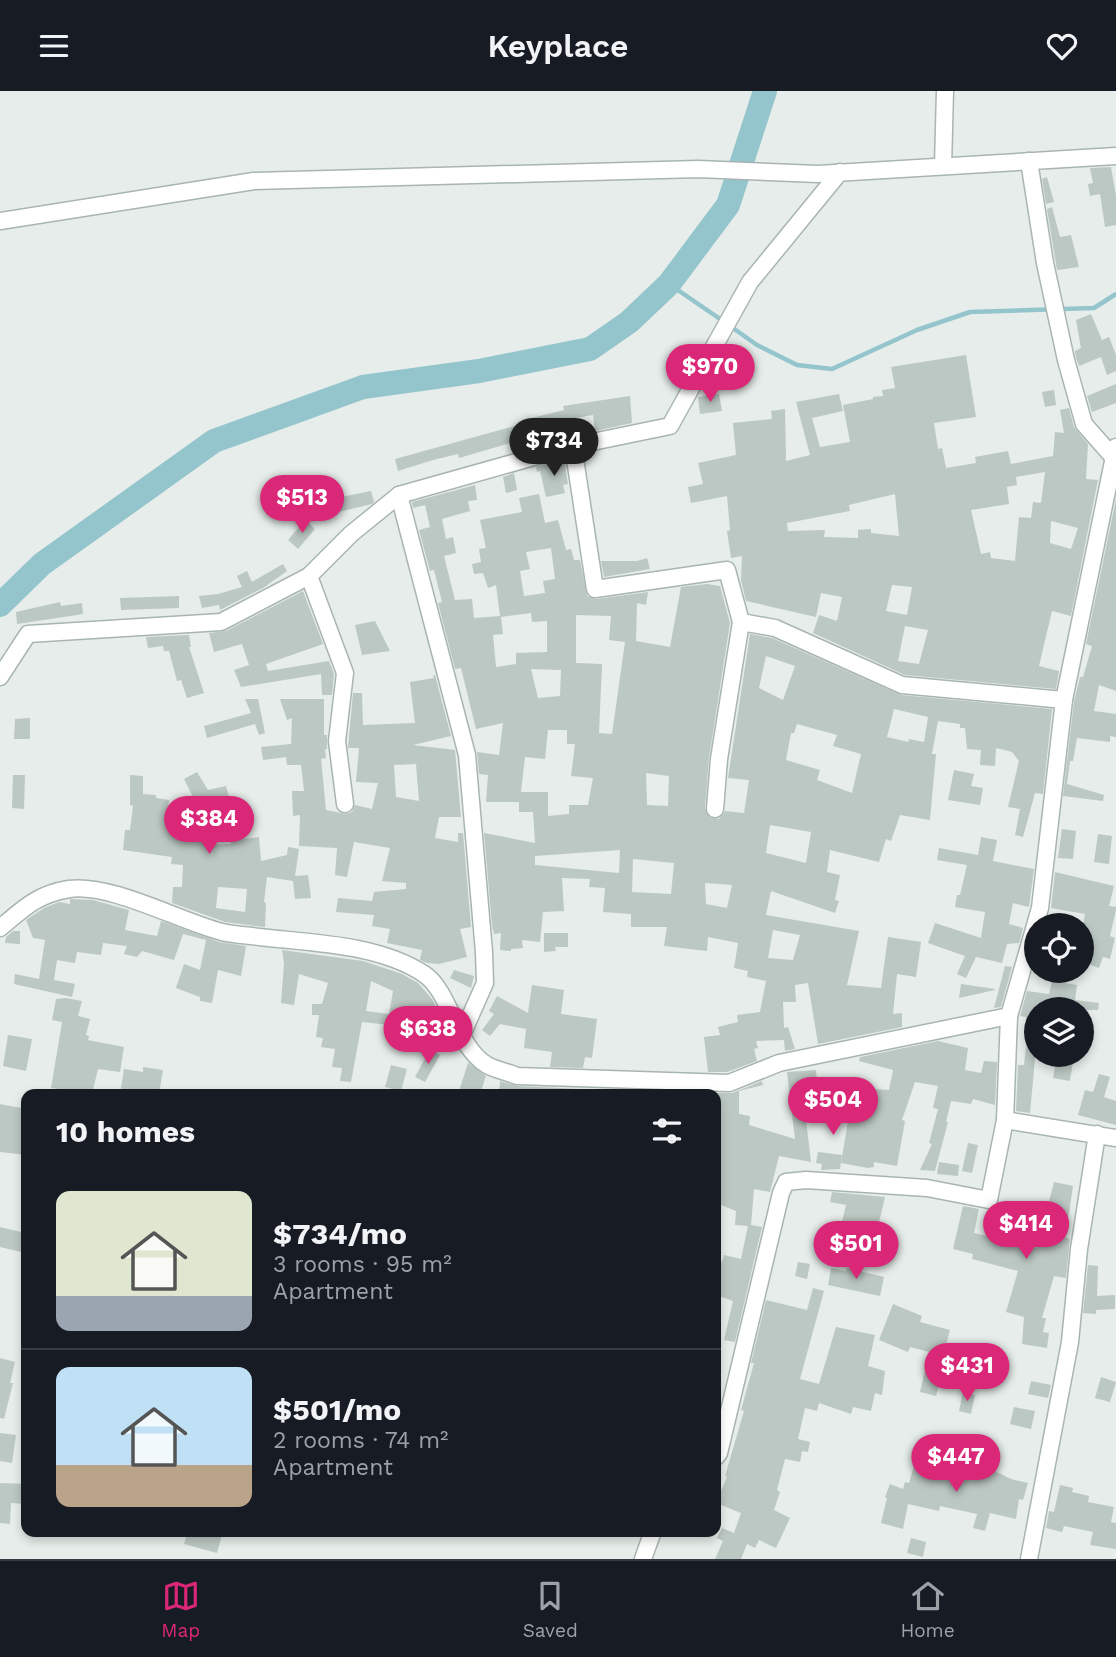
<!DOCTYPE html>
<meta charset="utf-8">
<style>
:root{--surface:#171b24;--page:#242831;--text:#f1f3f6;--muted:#9ea1a6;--line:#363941;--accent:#db2777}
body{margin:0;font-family:"Work Sans",sans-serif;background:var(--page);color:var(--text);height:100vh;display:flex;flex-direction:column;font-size:26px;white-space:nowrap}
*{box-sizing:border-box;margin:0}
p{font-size:23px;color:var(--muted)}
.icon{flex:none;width:38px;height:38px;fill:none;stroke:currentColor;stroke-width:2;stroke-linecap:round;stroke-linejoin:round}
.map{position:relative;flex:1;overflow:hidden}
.sheet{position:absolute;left:21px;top:998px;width:700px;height:448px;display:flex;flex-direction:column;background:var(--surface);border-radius:14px;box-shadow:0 4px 10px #0003}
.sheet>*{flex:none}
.tools{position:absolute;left:1024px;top:822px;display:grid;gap:14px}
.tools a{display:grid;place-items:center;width:70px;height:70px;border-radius:50%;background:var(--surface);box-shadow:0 4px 10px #0003;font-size:35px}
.price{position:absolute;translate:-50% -60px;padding:0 16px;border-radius:24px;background:var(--accent);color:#fff;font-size:23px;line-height:46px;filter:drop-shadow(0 2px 4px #0008)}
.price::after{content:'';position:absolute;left:50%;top:42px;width:21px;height:16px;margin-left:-10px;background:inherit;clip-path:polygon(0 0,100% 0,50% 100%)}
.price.selected{background:#222;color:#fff}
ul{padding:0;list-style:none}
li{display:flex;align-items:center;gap:21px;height:175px;padding:0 35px}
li+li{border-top:2px solid var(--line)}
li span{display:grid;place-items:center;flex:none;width:196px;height:140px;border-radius:14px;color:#555}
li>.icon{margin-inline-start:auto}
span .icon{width:84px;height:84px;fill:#fffc;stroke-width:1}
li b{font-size:30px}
h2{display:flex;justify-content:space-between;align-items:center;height:84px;padding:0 35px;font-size:30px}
header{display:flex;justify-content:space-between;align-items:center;height:91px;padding:0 35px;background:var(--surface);font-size:32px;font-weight:600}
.menu{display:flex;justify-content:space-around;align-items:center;height:98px;border-top:2px solid var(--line);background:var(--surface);font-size:19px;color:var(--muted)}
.menu a{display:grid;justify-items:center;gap:4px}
.menu .selected{color:var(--accent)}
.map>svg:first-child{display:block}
</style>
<header><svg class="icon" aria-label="menu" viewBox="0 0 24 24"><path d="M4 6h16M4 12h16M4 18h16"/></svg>Keyplace<svg class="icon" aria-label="heart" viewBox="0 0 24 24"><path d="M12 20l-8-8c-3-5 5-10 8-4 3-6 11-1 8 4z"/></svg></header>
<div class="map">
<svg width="1116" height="1468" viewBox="0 0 1116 1468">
<rect width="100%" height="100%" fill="#e6edea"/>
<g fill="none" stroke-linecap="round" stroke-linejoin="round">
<g stroke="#95c5cc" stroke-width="4.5">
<path d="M669,193L723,230"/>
<path d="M730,235L757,254L797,274L832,278L917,239L970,221L1094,217L1116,203"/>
</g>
<path stroke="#95c5cc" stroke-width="24" d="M0,514L42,473L214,350L363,296L479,280L590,258L629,231L669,193L728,114L765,0"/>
</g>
<g fill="#bcc8c3" fill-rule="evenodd">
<path d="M1111,76L1116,105V134L1105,136L1100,103L1090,105L1088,93L1093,92L1090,77Z"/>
<path d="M1047,86L1054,111L1046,113L1042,88Z"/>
<path d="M1052,116L1060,146L1071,144L1079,176L1057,179L1047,118Z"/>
<path d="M1091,223L1102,249L1109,246L1116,264V280L1107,284L1101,266L1079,275L1076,267L1075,260L1081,257L1076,229Z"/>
<path d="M966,264L976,326L934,332L938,358L942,357L946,377L976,372L975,366L1008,360L1011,373L1053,365L1055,341L1064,342L1060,319L1069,317L1074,336L1088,353L1086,388L1098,389L1071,525L1052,520L1039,575L1059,580L1056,598L905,584L813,542L819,524L837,530L842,506L821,502L816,526L746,510L741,489L742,465L731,467L727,440L730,439L727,405L691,412L688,396L703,393L698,372L736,364L733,332L772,328L771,320L785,318L786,370L810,364L796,311L839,303L843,320L812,327L820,356L850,351L843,314L873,308V306L883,305L882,299L895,297L891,276ZM1045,381L1041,412L1033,411L1031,427L1019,426L1015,470L991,467L990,461L981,463L971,419L1009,413L1007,396L1017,394L1016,386ZM895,403L899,445L871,442V438L858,439V447L824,446L825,439L788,440L787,432L850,420L849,414ZM1051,430L1078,437L1071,458L1050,452ZM892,494L912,496L907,524L886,520ZM905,535L928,539L919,573L898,570Z"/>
<path d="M1116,293V312L1092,321L1087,305Z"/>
<path d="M1054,299L1056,314L1045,316L1042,301Z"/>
<path d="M719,303L722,320L700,323L698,306Z"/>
<path d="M630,305L632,332L595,340L593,324L552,331L553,335L533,341L534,344L507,353L459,367L458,363L433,369L398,380L395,368L533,330L532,327L564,319L563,315Z"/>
<path d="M564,368L568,393L563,394L565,402L546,406L540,380L537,381L536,376Z"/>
<path d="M514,382L517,399L506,402L503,386Z"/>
<path d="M475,394L477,409L468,410L470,420L442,428L446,448L453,446L456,462L444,465L455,509L472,508L474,527L500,525L496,494L488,497L483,482L474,483L472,473L481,471L479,458L486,457L480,429L522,421L519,407L539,403L545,432L558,429L566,459L571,458L574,469H580L587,505L596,508L648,501L646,514L637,512L636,550L670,556L681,496L707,493L720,495L730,532L709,667L705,717L710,727L719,728L725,720L744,722L749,689L728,687L750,543L772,547L901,604L1052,618L1043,703L1035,702L1023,746L1015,744L1020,718L1008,716L1019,670L1012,661L996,657L995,675L980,674L981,659L967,658L965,637H960V633L938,630L932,663H936L930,729L900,724L891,750L886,748L879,771L830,759L827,781L840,784L835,809L839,810L835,822L771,800L766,824L859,840L847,894L881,897L888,846L921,851L916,886L897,883L893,923L902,922V936L818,953L808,892L795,894L796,911H783L784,937L788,936L795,958L785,960L784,949L756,950L758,957L754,958L757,970L727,981H708L704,946L720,944L718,936L738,931L737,924L760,921L766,890L747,886L748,880L734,877L738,852L708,846L707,860L664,855L667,836H631V823L603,821L605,797L589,796L590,788L562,787L564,820L543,821L540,851L522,849L523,857L511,858V860L500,859L501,842L494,843L492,834L484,742L535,752L533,721H519V711H486L488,684L479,683L477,661L499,664L503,632L476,638L461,577L455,578L438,512L442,511L434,479L430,480L419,439L430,436L425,414L413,417L412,411ZM551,457L555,488L543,490L545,502L524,505L520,480L530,478L526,461ZM531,522L532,531L547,530V561L516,562V573L496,576L493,544L503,543L501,526ZM576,524L611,525L609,549L625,551L612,643L599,642L602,573L576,572ZM766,565L795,575L783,609L759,597ZM531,578L561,579L560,605L538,607ZM894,618L928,626L924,651L909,648L908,651L887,646ZM797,633L837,644L833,655L861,663L852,702L817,689L820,679L786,669L791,642H794ZM548,639H567V653H575L571,685L593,687L588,714H569V723L548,725V701H521L525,666L545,668ZM646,682L669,685L668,715L647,714ZM770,734L811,741L806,772L766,762ZM620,759L619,782L535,774V765ZM633,768L674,772L671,803L632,801ZM705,792L732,794L727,817L706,813ZM773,839L800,844L793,869L768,867Z"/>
<path d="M371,400L374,411L372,413L330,423L325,409L340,404L341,406Z"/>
<path d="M1116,408V600L1099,594L1094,620L1116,623V646L1110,645V651L1077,647L1073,670H1070L1067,693L1104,704L1103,710L1063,705L1074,611L1080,586H1083L1092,555L1086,553Z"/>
<path d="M305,429L315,438L298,458L288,449Z"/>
<path d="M647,467L650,478L604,486L601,470H637Z"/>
<path d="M283,473L287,480L263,497L220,519L219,514L202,517L199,505L218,503L242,496L237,485L247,480L252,491Z"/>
<path d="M303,500L323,553L266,573L268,580L329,570L334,583L332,604H322L321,583L241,596L234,579L249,574L242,553L214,561L209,542L226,540Z"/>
<path d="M179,505V517L121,519L120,507Z"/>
<path d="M60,511L61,515L82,512L83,523L17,533L16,521Z"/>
<path d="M375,530L390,560L362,564L355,534Z"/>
<path d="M189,544L191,556H189L204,602L187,607L181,589L177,590L169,560H164L163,555L148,557L146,546Z"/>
<path d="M433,584H435L451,645L413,654L455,659L461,726H439L435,747L458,751V742H463L471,836L460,838L467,866L439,873L427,872L420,869L422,859L387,852L390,838L372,835L374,824L336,821L338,807L372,810L374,801L406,798V792L382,790L390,757L354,751L347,786L335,784L337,757L299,755L300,724L293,725L292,700H304L301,674H287L286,666L263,669L261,656L291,653L292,627L287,629L280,608H324V644H327V658H325L326,667L321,668L326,719L346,723L352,721L355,714L372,718L378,692L356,691L359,657H348L353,602H362L363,634L415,632L410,591L434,587ZM416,673L419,710L396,706L394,674Z"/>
<path d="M245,608H258L265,642L259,644L255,633L207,647L204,635L251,622Z"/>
<path d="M30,627V648H14L15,628Z"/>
<path d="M954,679L974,683L971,695L983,697L980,714L948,709Z"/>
<path d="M197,681L208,699L226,695L229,706L199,714L203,732V750H208L207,754L231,753L228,724L242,723L243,748L259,746L261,770L287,764L288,756L299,758L295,785L308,784L311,807L295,808L293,790L267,786L264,811L266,812L265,836L225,831L172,812L173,796H182L183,774L171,773L172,766L123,759L125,739H130L133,715L130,714V684L143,685V703L156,704V707L169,709L168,721L197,714L184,688ZM218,796L247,798L245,821L216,817Z"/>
<path d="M13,684H25L24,718L12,717Z"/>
<path d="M1062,738L1076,740L1073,768L1058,767Z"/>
<path d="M1098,743L1112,745L1109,773L1094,771Z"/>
<path d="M981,746L997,749L993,770L1034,778L1029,816L1013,812L1009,833L1023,837L1019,852L1007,853L1002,872L976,866L966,887L957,883L965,865L928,852L935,832L981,847L985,821L955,816L957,804H960L967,774L937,769L939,757L978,764Z"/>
<path d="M1055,781L1114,795L1109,815L1116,816V819L1110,845L1115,847L1110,868L1103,866L1099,877L1082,871L1091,844L1082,841L1085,823L1051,817Z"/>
<path d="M70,808L93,809L129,819L125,839L157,845L161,830L219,851L246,855L241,885L218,879L212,912L200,910V906L176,897L184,873L200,879L206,849L183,843L174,869L142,860L137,866L124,863L127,855L103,852L101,864L77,861L75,872L57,869L54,889L75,893L72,906L14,893L15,883L39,888L45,849L33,847L26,829L44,817L59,811L70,813Z"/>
<path d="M13,840H20V853L5,852L6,846Z"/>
<path d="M544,842H568V856H555L556,860L544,861Z"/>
<path d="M282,859L363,870L402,883L418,892L432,908L449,942L442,955L403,928L400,935L362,931L351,991L340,990L342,977L332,976L335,958L321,956L323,947L316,946L319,924H312V913H322L328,892L299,883L294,914L281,912L284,873ZM371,890L393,900L389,923L366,920Z"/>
<path d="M1005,875L1012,876L1001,916L994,917Z"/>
<path d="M454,879L474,885L471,897L450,887Z"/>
<path d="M1052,890L1077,894L1075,909L1099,912L1098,919H1036V928L1020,925L1027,900L1049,903Z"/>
<path d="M961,893L995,898V899L959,907Z"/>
<path d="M532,894L564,899L561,923L597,928L592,967L585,966L583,977L550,976L552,961L524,957L526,938L500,933L490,945L482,939L494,923L489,920L497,905L528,922Z"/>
<path d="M66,907L82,910L78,925L90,928L86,944L89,945L88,949L124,956L120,981L98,978L92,1003L51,997L62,931L52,929L56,908Z"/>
<path d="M8,944L32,948L26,980L3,975Z"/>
<path d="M938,950L968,957L965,979L981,982L984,970L997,971L995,1014L973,1008L971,1013L951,1010L946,1031H948L935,1080L920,1079L932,1053L929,1052L938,1018L933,1017L938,995L915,991L902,1029L905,1030L897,1075L874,1071V1076L868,1077L841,1072L848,1030L824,1026L828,1003H803L811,1071L779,1065L770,1101L754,1098L751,1134L762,1136L735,1251L724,1249L733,1210L716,1204V1170L722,1171L724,1164L741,1168L748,1135L735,1134L736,1120L716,1112V1003L707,1002H732L762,990L763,994L739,1000V1023L750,1025L749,1034L795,1048L787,981L816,979L817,991L846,992V996L889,999L893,979L859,970L860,966Z"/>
<path d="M1026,956L1036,957L1030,1022L1016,1020L1018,974H1024Z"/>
<path d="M430,958L440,964L425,991L415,986Z"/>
<path d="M1057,964H1074L1070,990L1053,987Z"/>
<path d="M468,972L486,985L480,1003H458Z"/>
<path d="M391,974L407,978L401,1000L385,996Z"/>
<path d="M143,976L163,979L159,1003H120L124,978L143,981Z"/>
<path d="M1099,983L1110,986L1104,1006L1116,1010V1034L1078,1024L1085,999L1093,1001Z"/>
<path d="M500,990L517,995L580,998L579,1003H499Z"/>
<path d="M0,1013L26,1018V1064L0,1061Z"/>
<path d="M968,1052L978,1054L972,1082L962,1080Z"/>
<path d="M818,1061L842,1064L840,1078L821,1079L822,1073L816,1072Z"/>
<path d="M939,1071L959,1074L958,1085L937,1083Z"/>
<path d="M1054,1091L1073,1095L1069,1122L1062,1145L1070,1148L1066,1187L1054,1185L1042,1227H1046L1043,1241L1049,1242L1047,1257L1022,1253L1024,1226L1006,1221L1018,1180L972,1168L973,1163L953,1158L963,1115L979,1118L974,1142L1037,1157Z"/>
<path d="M832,1101L885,1106L875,1149L839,1143L846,1114L830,1111Z"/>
<path d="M0,1136L25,1142L21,1161L0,1156Z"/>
<path d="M798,1171L810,1173L807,1188L795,1185Z"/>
<path d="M1088,1174L1098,1175L1097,1205L1115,1204V1218L1096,1219V1223L1083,1222Z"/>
<path d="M831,1177L846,1180L847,1177L884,1186L880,1205L828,1194Z"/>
<path d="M813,1197L824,1200L800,1288L819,1293L836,1236L875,1244L868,1275L885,1280L882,1304L875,1302L871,1320L853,1316L851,1323L819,1312L817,1320L805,1317L798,1348L810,1351L808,1361L802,1360L800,1371L785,1368L777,1399L780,1401L774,1419L790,1427L776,1457L759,1449L755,1457L747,1453L741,1468H715L723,1450L717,1447L722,1437L734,1442L741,1422L716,1412L727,1386L725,1385L744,1320L741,1319L754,1272H751L766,1209L807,1219Z"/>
<path d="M893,1213L922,1225L920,1231L950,1239L938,1284H941L936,1305L920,1301L929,1261L910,1256L908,1261L879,1249Z"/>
<path d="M0,1267L15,1271L10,1292H13L4,1328L0,1327Z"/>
<path d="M1101,1286L1116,1291L1110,1311L1095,1307Z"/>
<path d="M1031,1290L1051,1294L1048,1307L1028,1303Z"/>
<path d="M963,1301L975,1304L971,1323L959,1320Z"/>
<path d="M1014,1316L1035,1320L1031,1338L1010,1333Z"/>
<path d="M0,1342L16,1344L12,1372L0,1370Z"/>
<path d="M949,1370L985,1381L987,1376L1011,1388L1028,1392L1023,1409L1019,1408L1016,1428L990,1422L985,1440L973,1437L977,1423L940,1415L939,1420L908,1413L903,1438L881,1432L887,1407L885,1406L890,1393L903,1398L905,1391L909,1392L914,1375L945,1384Z"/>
<path d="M0,1392L26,1393V1413L11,1412L10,1433L0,1432Z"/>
<path d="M1060,1394L1073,1397L1072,1401L1089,1405L1088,1411L1114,1416L1111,1431L1116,1432V1458L1090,1454L1093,1441L1064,1435L1062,1441L1046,1437L1049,1420L1054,1421Z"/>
<path d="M188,1440H223L217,1462L184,1453Z"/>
<path d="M911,1447L926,1451L923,1466L907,1462Z"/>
</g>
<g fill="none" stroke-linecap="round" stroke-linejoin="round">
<g stroke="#a9b5b1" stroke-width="19">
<g id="minor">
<path d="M1029,70L1045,172L1066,269L1084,333L1113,366"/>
<path d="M943,75L945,0"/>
<path d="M0,130L254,90L698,78L818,83L1116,65"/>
<path d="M573,355L595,498L727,479L741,531"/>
<path d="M399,404L467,664L484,861L485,892L461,946"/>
<path d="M309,485L345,582L337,650L345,713"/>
<path d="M0,586L28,543L221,531L309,485L351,443L399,404L573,355L670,335L750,191L840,81"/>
<path d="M715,718L719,668L741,531L775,537L902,594L1064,609"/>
<path d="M0,837C23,818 37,803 69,798C111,792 179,830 222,841C234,844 247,844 259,846C311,852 379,853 424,883C451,901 456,956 487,974C496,979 508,981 517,985L729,992L779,972L1009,925L1040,817L1064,609L1116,356"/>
<path d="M1005,1029L1116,1047"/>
<path d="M716,1366L719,1362L781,1102L786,1091L806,1089L927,1097L989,1109L1005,1029L1009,925"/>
<path d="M643,1468L653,1440"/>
<path d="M1029,1468L1070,1251L1079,1158L1097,1043"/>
</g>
</g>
<use href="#minor" stroke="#fff" stroke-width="16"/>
</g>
</svg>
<div class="tools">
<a><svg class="icon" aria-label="locate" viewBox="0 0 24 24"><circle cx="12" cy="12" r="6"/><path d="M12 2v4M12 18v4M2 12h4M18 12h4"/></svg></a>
<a><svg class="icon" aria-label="layers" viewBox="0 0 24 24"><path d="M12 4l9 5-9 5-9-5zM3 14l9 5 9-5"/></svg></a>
</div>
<b class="price" style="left:710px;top:313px">$970</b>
<b class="price selected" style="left:554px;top:387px">$734</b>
<b class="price" style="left:302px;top:444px">$513</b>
<b class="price" style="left:209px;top:765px">$384</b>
<b class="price" style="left:428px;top:975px">$638</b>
<b class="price" style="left:833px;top:1046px">$504</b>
<b class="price" style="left:1026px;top:1170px">$414</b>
<b class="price" style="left:856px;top:1190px">$501</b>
<b class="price" style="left:967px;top:1312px">$431</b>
<b class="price" style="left:956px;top:1403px">$447</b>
<section class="sheet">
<h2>10 homes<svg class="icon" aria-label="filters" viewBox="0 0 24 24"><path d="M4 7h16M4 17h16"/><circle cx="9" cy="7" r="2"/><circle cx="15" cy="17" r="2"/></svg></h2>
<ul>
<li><span style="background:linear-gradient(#dfe7d0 75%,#9aa5b1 0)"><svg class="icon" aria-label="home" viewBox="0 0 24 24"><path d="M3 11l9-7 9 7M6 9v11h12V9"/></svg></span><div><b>$734/mo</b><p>3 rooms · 95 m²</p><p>Apartment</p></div></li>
<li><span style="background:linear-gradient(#bfe0f5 70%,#b9a48a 0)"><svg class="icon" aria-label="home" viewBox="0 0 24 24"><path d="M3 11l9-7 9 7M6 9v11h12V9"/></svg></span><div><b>$501/mo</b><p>2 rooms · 74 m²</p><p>Apartment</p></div></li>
</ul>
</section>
</div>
<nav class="menu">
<a class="selected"><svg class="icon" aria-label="map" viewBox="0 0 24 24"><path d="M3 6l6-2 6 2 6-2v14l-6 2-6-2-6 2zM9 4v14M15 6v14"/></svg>Map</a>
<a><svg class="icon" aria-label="saved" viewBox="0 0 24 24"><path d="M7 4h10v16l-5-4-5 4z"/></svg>Saved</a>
<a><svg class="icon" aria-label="home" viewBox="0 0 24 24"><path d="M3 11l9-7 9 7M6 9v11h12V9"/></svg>Home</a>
</nav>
